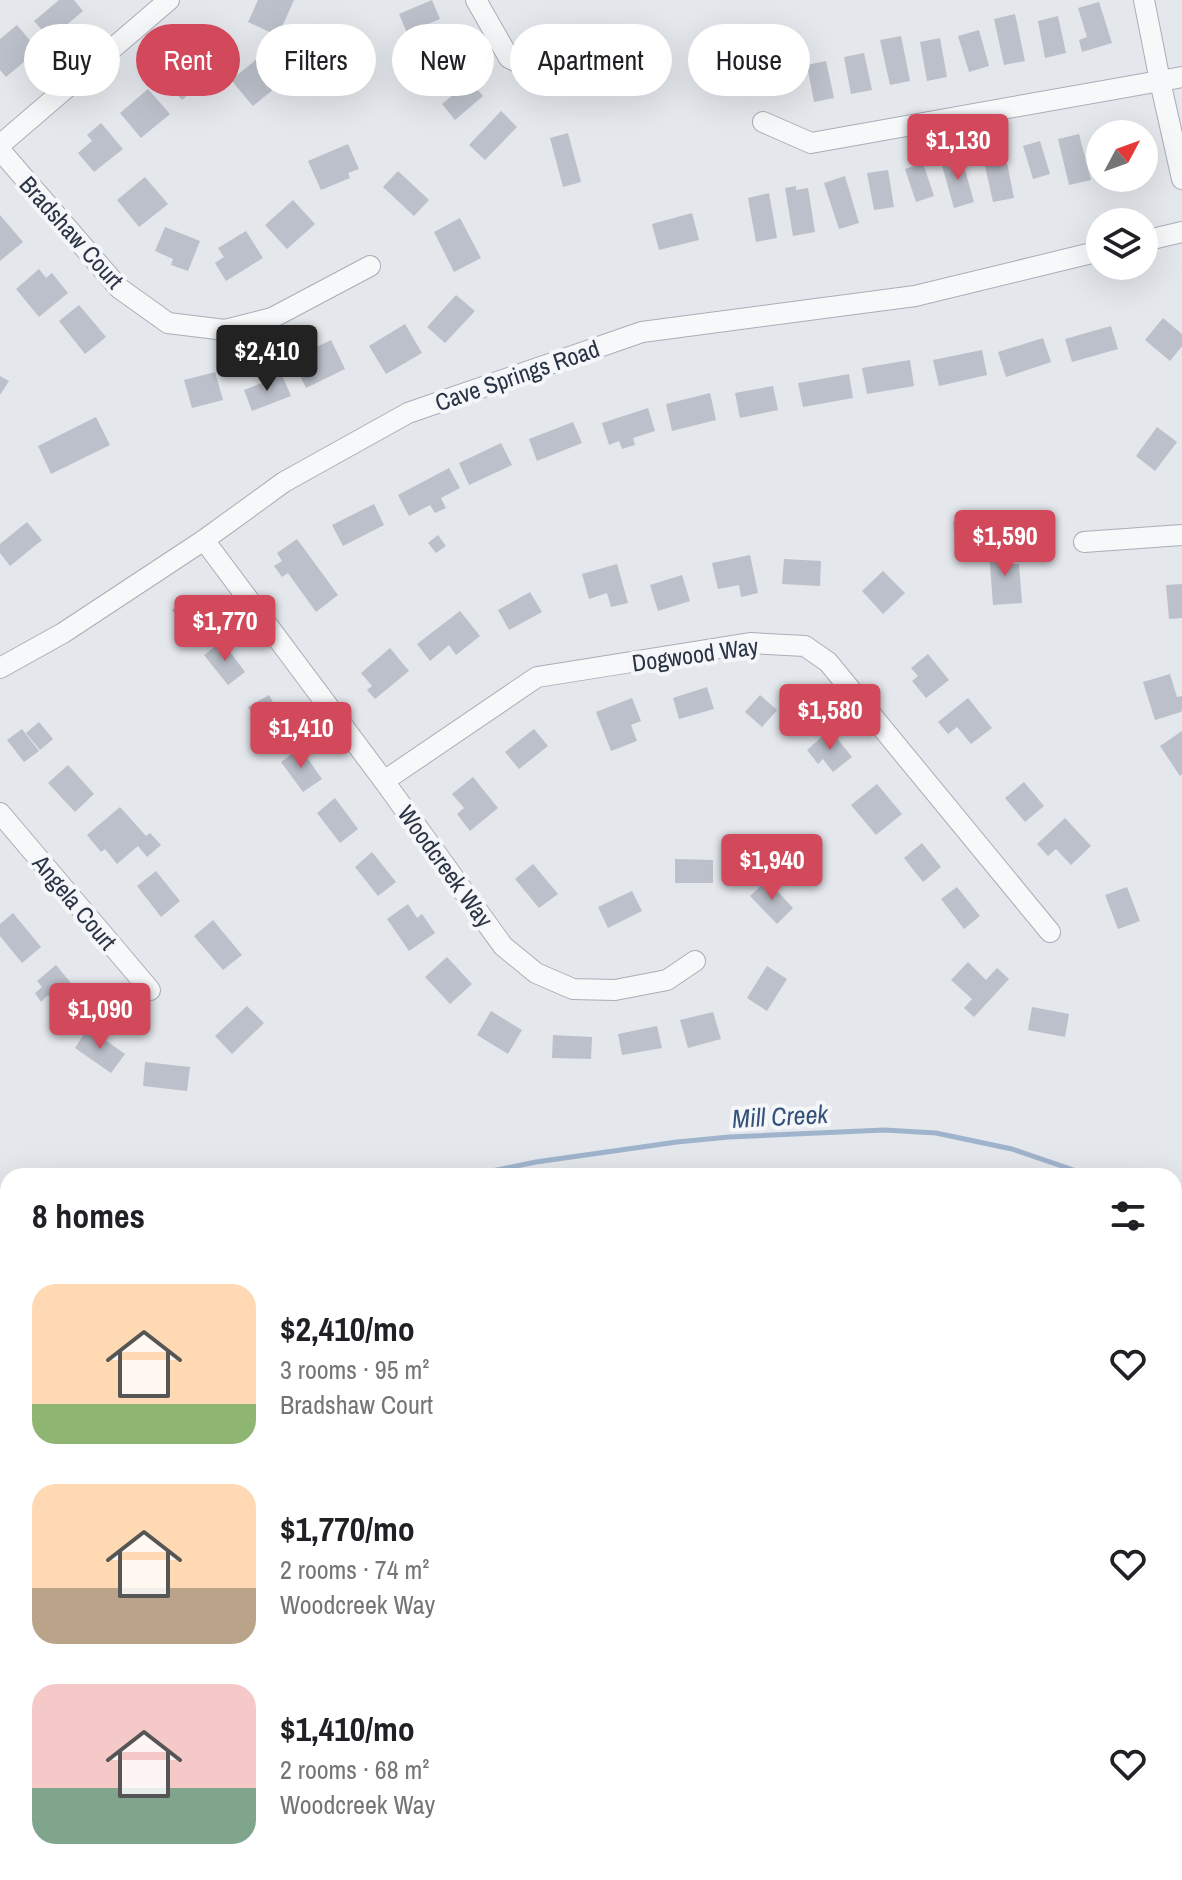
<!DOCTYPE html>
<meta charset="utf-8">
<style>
:root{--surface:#fff;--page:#f6f6f6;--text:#202124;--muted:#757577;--accent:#d1495b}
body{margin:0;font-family:"Archivo Narrow",sans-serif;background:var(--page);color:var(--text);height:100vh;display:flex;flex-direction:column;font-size:30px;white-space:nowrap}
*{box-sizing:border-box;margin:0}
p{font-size:26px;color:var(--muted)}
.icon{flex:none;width:44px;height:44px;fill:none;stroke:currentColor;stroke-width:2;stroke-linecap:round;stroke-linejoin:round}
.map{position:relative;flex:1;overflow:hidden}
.side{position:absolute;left:0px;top:1168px;width:1182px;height:712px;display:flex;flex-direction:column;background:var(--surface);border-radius:24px 24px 0 0;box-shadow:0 8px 32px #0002}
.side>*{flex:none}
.hud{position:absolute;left:24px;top:24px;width:1134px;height:72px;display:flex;gap:16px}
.needle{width:52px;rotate:49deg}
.buttons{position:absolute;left:1086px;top:120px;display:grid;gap:16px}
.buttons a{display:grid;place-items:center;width:72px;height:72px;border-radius:50%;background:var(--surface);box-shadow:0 8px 32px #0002;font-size:40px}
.price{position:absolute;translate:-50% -68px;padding:0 18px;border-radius:8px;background:var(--accent);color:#fff;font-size:26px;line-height:52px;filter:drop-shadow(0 2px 4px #0008)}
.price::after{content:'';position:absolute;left:50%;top:48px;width:24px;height:18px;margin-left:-12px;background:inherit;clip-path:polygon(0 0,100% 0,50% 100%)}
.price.selected{background:#222;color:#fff}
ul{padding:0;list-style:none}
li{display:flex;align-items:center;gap:24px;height:200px;padding:0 32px}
li span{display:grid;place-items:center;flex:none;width:224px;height:160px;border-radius:24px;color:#555}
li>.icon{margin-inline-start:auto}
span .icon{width:96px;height:96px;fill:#fffc;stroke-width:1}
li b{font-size:34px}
h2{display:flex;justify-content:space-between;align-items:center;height:96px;padding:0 32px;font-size:34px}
.pill{padding:0 28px;border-radius:36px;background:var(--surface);box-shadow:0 8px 32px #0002;font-size:28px;line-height:72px}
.pill.selected{background:var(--accent);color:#fff}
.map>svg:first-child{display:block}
</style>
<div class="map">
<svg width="1182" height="1880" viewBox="0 0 1182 1880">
<rect width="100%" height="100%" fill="#e4e7ec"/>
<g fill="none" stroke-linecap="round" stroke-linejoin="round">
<g stroke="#9fb4cc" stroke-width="5">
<path d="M467,1176L536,1162L677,1142L729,1137L884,1130L936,1133L1012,1149L1091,1176"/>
<path d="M1174,1211L1182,1214"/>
<path d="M0,1280L8,1279"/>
</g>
</g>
<g fill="#bbc0ca">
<path d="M59,0H74L83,11L50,39L34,21Z"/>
<path d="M258,0H294L278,36L248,22Z"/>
<path d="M432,0L440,19L407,33L399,14Z"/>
<path d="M1099,2L1112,43L1082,52L1079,40L1087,37L1078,8Z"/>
<path d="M1015,14L1025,61L1004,65L994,19Z"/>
<path d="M1058,16L1066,53L1045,58L1038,21Z"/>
<path d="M17,25L38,50L6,77L0,70V39Z"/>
<path d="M777,30L786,62L765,68L755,36Z"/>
<path d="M979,30L989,66L969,72L958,36Z"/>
<path d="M737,36L750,71L734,77L721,42Z"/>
<path d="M901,36L910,81L890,85L880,40Z"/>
<path d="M940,38L947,77L927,81L920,42Z"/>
<path d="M449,42L459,61L418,82L408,63Z"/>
<path d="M188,51L209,76L182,100L165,81L179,69L174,63Z"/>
<path d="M864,53L872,90L851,94L844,57Z"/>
<path d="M263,54L285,80L253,106L231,80Z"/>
<path d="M826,61L834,98L814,102L807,65Z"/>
<path d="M470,81L483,96L455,120L442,104Z"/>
<path d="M148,89L170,114L141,138L120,113Z"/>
<path d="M501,111L517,127L485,160L469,145Z"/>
<path d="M101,123L123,149L94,172L78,153L92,141L87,135Z"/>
<path d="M1122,126L1124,134H1097V133Z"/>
<path d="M568,133L581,182L563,187L550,138Z"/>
<path d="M1079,134L1091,180L1069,185L1058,139Z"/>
<path d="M1040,141L1050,174L1033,179L1023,146Z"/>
<path d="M348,144L359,169L348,173L350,178L321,190L308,161Z"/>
<path d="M1004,147L1014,198L993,202L982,152Z"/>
<path d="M961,156L974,202L954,208L941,162Z"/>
<path d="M923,163L934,196L916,202L905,169Z"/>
<path d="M888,170L894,207L874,210L867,173Z"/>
<path d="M398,171L429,200L414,216L383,187Z"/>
<path d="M845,176L859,223L839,229L824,183Z"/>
<path d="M145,177L168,204L139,227L117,200Z"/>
<path d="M796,186V190L808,188L815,232L793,236L785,188Z"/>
<path d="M769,193L777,238L756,242L748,198Z"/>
<path d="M293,200L315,224L287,249L265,225Z"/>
<path d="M692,213L699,240L659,250L652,224Z"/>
<path d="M0,215L23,242L0,261Z"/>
<path d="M460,218L481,258L454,272L434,232Z"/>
<path d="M165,227L200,241L188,271L171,265L173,259L155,251Z"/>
<path d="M246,231L263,258L226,281L215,263L224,257L218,248Z"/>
<path d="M39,269L46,278L52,273L68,293L39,317L16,289Z"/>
<path d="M456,295L475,311L445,343L427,327Z"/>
<path d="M79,305L106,337L85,354L59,321Z"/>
<path d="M1163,318L1182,334V346L1170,361L1145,340Z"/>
<path d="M405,324L422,353L386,374L369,346Z"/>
<path d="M1111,326L1118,349L1072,362L1065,339Z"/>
<path d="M1043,338L1051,362L1006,377L998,352Z"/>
<path d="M331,340L345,369L306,388L292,359Z"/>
<path d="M982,350L987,375L939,386L933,360Z"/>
<path d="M910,360L914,386L867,394L862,368Z"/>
<path d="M215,372L223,400L192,408L184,380Z"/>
<path d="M849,374L853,398L803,407L798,383Z"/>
<path d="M282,375L291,396L252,411L244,390Z"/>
<path d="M0,376L9,381L0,395Z"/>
<path d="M773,386L778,410L740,418L735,393Z"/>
<path d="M710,393L716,420L672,431L666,404Z"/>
<path d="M648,408L655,431L633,438L635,445L622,449L619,441L609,445L602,423Z"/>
<path d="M96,417L110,445L51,474L38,446Z"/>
<path d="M573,422L582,443L537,461L529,439Z"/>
<path d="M1157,427L1177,442L1155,471L1136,456Z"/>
<path d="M501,443L512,465L469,485L459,463Z"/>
<path d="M449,468L460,488L441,498L446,508L435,513L430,505L409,516L398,495Z"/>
<path d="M374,504L384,525L343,546L332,525Z"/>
<path d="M972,520L975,547L956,549L953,522Z"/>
<path d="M27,522L42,540L10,566L0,553V544Z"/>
<path d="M438,535L446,546L436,553L428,543Z"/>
<path d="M297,539L338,595L316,612L288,573L282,577L274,566L282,561L277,553Z"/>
<path d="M1013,550V564H1019L1022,603L993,605L989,552Z"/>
<path d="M750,555L758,593L741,597L739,585L718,589L712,563Z"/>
<path d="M784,559L821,561L820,586L782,584Z"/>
<path d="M617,564L628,603L611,607L607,593L589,599L582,574Z"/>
<path d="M883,571L905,593L883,614L862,591Z"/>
<path d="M682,575L690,601L658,611L650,585Z"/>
<path d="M1182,584V618L1169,619L1166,585Z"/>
<path d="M530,592L542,612L509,630L498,610Z"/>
<path d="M191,595L215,625L196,640L172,610Z"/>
<path d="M460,611L480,636L456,655L449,645L430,661L417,644Z"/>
<path d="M222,641L245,672L228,685L204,655Z"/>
<path d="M390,648L409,671L375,699L367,690L372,686L361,673Z"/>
<path d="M928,654L949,680L926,698L912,681L918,676L911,668Z"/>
<path d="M1170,674L1177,697L1182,696V710L1181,712L1155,720L1143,682Z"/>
<path d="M707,687L714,709L679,719L673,698Z"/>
<path d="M269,695L286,725L265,737L248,707Z"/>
<path d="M760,695L777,710L762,727L745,712Z"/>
<path d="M632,698L641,721L631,725L637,741L611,751L596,712Z"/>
<path d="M968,698L992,728L971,744L957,727L948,734L938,722Z"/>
<path d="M39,722L53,739L40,750L26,733Z"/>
<path d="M22,729L39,751L24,762L7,740Z"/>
<path d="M534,729L548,746L519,769L505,752Z"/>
<path d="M830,730L852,757L833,772L823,759L818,764L807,750Z"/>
<path d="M1182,731V774L1180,776L1160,746Z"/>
<path d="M300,748L322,779L303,792L281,762Z"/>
<path d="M68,765L94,794L75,812L48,783Z"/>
<path d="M473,777L498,808L470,831L457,814L464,808L452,794Z"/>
<path d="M1024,782L1044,806L1025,822L1005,798Z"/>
<path d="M877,784L902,814L876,835L851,805Z"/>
<path d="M335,798L358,829L340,843L317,813Z"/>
<path d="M120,807L146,836L150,833L161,845L147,857L138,846L117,864L105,849L101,852L87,835Z"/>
<path d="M1065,818L1091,846L1071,865L1056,849L1048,856L1037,844Z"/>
<path d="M922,843L941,867L923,882L904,858Z"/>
<path d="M372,852L396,882L378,896L355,867Z"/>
<path d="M675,859L713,860V883H675Z"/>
<path d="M533,864L558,894L539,908L515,879Z"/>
<path d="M156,871L180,901L161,917L137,886Z"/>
<path d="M767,880L793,908L777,924L750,896Z"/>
<path d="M957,887L980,916L964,929L941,899Z"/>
<path d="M1127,887L1140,921L1118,929L1105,895Z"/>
<path d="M632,891L642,911L608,928L598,907Z"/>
<path d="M408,904L417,918L422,914L435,933L409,951L387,919Z"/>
<path d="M13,913L41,947L22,963L0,936V924Z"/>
<path d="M213,920L242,955L223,970L194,936Z"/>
<path d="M447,957L472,984L450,1004L425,977Z"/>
<path d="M968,962L986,980L997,968L1009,979L974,1017L964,1008L972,999L951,980Z"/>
<path d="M56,965L84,999L64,1015L48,995L41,1002L35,993L42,987L37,981Z"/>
<path d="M767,966L787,979L767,1011L747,998Z"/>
<path d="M247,1006L264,1023L232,1054L215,1036Z"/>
<path d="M1032,1007L1069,1014L1065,1037L1028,1030Z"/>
<path d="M491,1011L522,1030L508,1054L477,1035Z"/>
<path d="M713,1012L721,1039L688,1048L680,1020Z"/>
<path d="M657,1026L662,1048L622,1055L618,1034Z"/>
<path d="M88,1028L125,1054L111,1073L75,1048Z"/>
<path d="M553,1035L592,1037L591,1059L552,1058Z"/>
<path d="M145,1062L190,1067L187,1091L143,1086Z"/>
<path d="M7,1757H8V1782L0,1780Z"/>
<path d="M8,1816V1839L1,1840L0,1818Z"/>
<path d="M18,1872H43L46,1880H0Z"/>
<path d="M148,1872H172L179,1880H144L142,1877Z"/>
</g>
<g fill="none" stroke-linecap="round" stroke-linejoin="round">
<g stroke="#a9aeb7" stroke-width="22">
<g id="minor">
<path d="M476,0L509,58L552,78"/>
<path d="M1144,0L1160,81L1182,179"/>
<path d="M763,122L811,143L1182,77"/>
<path d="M0,145L169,0"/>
<path d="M0,150L119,288L168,323L225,330L272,318L370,266"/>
<path d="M1144,241L1182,232"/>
<path d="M204,540L384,781L503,946L536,973L573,989L615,990L667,980L695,961"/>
<path d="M1084,542L1182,535"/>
<path d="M0,668L63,633L204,540L284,482L408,413L642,332L915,296L1100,251"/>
<path d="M384,781L537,677L750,643L805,646L828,662L1050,932"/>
<path d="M0,813L150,990"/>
<path d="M96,1872L102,1880"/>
<path d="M274,1880L280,1877L297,1872"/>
</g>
</g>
<use href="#minor" stroke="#f7f8fa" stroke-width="20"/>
</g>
<g text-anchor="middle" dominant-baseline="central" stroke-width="8" stroke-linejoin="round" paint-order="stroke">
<g font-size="24" fill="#2b3445" stroke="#f4f6f9">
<text transform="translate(72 232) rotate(48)">Bradshaw Court</text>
<text transform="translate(517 375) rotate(-19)">Cave Springs Road</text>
<text transform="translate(695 654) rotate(-8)">Dogwood Way</text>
<text transform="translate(446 866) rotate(54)">Woodcreek Way</text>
<text transform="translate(75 902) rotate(50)">Angela Court</text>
</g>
<g font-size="26" font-style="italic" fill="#34527a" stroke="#f4f6f9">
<text transform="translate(780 1116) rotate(-3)">Mill Creek</text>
</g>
</g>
</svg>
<div class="buttons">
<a><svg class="needle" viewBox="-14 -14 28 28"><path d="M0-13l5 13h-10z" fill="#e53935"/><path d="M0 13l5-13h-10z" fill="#757577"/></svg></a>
<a><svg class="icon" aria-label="layers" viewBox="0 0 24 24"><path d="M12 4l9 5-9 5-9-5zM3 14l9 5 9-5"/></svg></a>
</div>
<b class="price" style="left:958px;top:182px">$1,130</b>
<b class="price selected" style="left:267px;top:393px">$2,410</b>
<b class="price" style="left:1005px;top:578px">$1,590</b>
<b class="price" style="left:225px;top:663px">$1,770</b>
<b class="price" style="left:830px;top:752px">$1,580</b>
<b class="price" style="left:301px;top:770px">$1,410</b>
<b class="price" style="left:772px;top:902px">$1,940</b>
<b class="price" style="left:100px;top:1051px">$1,090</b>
<div class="hud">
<a class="pill">Buy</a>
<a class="pill selected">Rent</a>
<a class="pill">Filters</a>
<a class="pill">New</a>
<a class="pill">Apartment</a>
<a class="pill">House</a>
</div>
<section class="side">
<h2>8 homes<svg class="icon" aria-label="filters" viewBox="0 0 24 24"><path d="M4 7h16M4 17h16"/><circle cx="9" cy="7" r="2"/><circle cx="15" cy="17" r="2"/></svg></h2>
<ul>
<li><span style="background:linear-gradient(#ffd9b3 75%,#8fb573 0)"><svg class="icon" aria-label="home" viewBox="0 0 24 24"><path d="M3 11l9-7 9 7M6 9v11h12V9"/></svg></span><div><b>$2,410/mo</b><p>3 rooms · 95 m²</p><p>Bradshaw Court</p></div><svg class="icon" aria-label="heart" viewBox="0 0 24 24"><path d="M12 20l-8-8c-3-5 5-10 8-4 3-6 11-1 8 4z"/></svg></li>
<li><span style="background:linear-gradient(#ffd9b3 65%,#b9a48a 0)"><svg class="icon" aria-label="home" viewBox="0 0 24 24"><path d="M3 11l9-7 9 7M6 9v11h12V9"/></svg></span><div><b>$1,770/mo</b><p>2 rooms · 74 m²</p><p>Woodcreek Way</p></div><svg class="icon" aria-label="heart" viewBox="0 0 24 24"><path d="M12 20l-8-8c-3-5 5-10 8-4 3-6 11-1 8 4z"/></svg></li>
<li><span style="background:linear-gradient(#f6c9c9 65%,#7fa58c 0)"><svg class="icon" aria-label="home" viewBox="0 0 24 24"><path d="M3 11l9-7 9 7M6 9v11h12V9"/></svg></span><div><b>$1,410/mo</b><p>2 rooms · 68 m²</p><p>Woodcreek Way</p></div><svg class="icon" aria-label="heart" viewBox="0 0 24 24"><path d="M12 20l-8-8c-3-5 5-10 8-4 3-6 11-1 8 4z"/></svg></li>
</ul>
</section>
</div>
